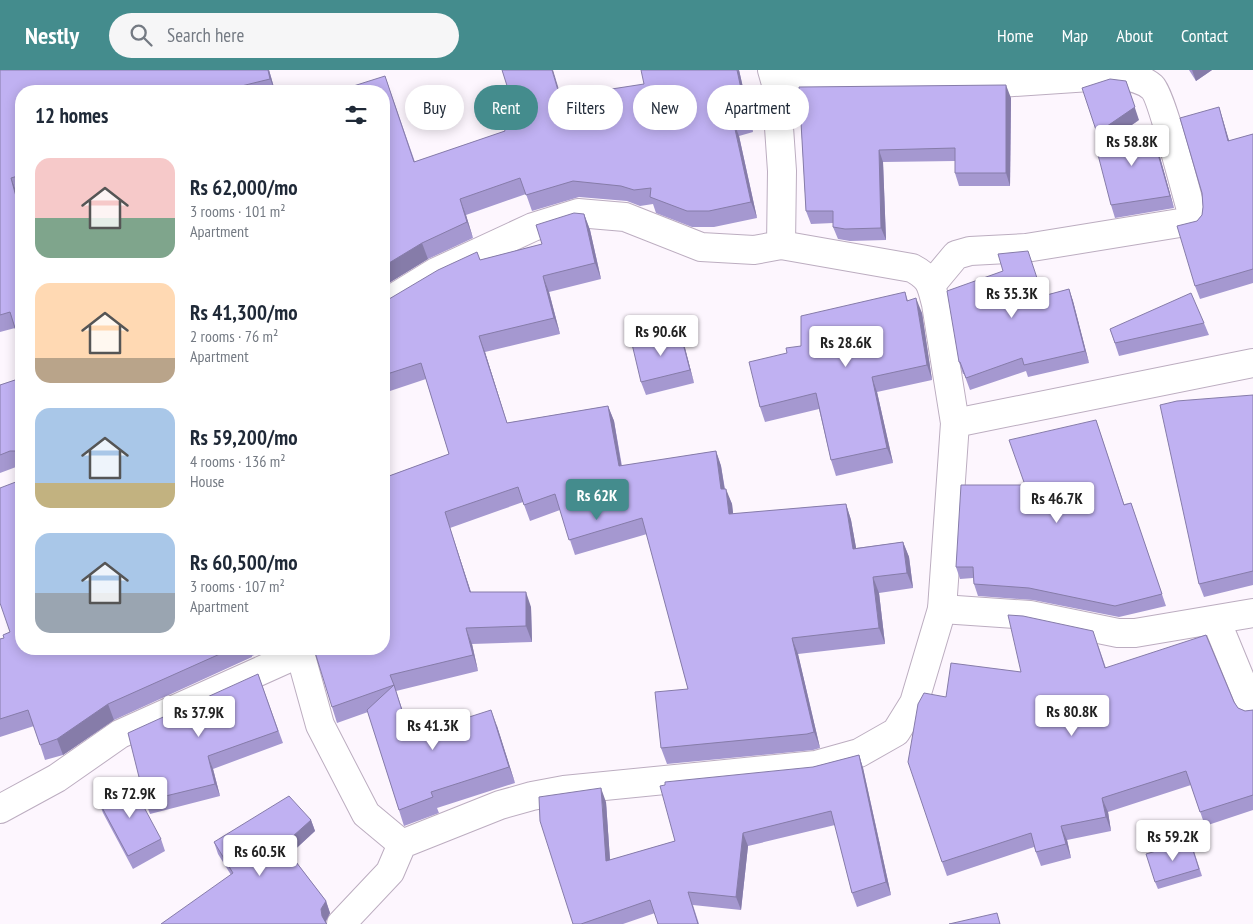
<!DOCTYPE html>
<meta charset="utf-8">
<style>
:root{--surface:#fff;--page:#f6f6f7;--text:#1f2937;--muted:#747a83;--accent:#448c8d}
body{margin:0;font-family:"PT Sans Narrow",sans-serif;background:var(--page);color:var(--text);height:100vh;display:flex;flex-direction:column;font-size:19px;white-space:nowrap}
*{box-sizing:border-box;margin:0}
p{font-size:16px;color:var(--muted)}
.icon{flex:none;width:28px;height:28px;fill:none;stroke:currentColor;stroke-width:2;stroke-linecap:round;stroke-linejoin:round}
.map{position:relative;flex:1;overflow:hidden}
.drawer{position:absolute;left:15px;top:15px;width:375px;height:570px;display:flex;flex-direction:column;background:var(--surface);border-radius:20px;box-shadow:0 2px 12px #0003}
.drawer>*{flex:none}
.banner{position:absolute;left:405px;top:15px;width:475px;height:45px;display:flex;gap:10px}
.price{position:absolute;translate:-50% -42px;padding:0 11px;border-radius:5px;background:#fff;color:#222;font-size:16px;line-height:32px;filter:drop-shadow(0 1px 2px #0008)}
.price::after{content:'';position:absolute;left:50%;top:30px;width:15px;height:11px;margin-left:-8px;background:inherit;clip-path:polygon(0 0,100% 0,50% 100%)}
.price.active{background:var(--accent);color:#fff}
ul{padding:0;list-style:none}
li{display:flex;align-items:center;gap:15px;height:125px;padding:0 20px}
li span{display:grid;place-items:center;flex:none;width:140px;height:100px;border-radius:15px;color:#555}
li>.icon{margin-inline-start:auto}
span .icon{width:60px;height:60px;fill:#fffc;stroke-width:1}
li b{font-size:21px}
h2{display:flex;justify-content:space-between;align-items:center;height:60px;padding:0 20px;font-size:21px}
.tag{padding:0 18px;border-radius:22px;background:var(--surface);box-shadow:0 2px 12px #0003;font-size:18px;line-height:45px}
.tag.active{background:var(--accent);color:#fff}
header{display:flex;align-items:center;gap:30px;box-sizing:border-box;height:70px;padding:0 25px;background:var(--accent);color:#fff}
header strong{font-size:24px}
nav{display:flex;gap:28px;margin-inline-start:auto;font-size:18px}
.search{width:350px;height:45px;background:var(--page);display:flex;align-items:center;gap:12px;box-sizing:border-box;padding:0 18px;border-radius:28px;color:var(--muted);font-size:19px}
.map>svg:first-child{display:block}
</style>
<header>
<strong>Nestly</strong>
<div class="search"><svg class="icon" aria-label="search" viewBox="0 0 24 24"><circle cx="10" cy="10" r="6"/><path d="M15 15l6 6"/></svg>Search here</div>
<nav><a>Home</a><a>Map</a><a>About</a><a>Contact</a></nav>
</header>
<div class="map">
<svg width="1253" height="854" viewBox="0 0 1253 854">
<rect width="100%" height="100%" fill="#fdf6fe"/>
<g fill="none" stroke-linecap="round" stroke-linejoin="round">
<g stroke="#bcadc0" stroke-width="30">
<g id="minor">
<path d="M776,14L1000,13L1120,5C1131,7 1143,9 1152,17C1161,25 1186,122 1191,140L1192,151L1026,178L970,181L956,185L931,215"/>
<path d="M384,234L436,202L533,157L578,143L625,147L701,177L754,180L781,175L782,101L776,14L772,0"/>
<path d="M955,353L1253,293"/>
<path d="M942,539L1030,545L1118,563H1135L1253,543"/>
<path d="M1216,550L1253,640"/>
<path d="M0,739L57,708L120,664L300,583L320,655L366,744L402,774"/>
<path d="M341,854L390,802L402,774L500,735L532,726L564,720L816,695L859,683L896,662L914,633L942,539L955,353L936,234C931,215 931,208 912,198L781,175"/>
</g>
</g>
<use href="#minor" stroke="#fff" stroke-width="28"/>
</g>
<g fill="#a598d0">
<path d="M0,0H269L275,21H21V123L17,124L21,139V277L15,258L0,262Z"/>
<path d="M739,0L753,62L739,66L757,148L714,157H692L656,143L653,134L640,136L627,131L579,127L532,141L526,124L466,145L473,168L428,189L384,216L385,6L415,92L505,61L509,22L561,27Z"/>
<path d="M1189,0H1212L1196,11Z"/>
<path d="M799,17L1011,28L1010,116H959L955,103V91L883,92L886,170L850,171L838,169L833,157V153L811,154L806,141Z"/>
<path d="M1219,37L1229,71L1253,64V213L1200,229L1195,216L1197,151L1202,145L1203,137L1202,123Z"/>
<path d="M1139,50L1116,66L1150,56L1155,69L1174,138L1115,148L1111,135L1102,80L1099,70Z"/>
<path d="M584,144L590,160L601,209L549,222L560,264L485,282L507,353L608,336L614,351L622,396L716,381L721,396L725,419L732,434L733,444L846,434L851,450L856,478L903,472L909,487L913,518L879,523L885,574L798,584L820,678L813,680L667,694L661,678L688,619L647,464L575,485L560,440L530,451L523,432L450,458L471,522L531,537L532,572L472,574L478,601L396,621L411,665L497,656L515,713L437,738L439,743L404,756L368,642L337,653L332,637L389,406L449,384L426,309L384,323V235L480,190L542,174Z"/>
<path d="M1069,219L1073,231L1089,293L1028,307L1026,301L970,320L964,304H963L959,292L1043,226Z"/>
<path d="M905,222L908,231L922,243L932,310L877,322L893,393L836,406L831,390L819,339L765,352L760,337L787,283Z"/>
<path d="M1204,253L1209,265L1119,286L1110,259Z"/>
<path d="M684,274L694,313L646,325L641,312Z"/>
<path d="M21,308V397H16L0,403V315Z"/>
<path d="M1253,325V515L1204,527L1199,514Z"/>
<path d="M1096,350L1124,434L1131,433L1166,536L1119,547L1033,530L978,526L974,514L973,508L960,509L956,497L1025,415Z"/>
<path d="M10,562L21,579H269L252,586V587L114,650L63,685L45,690L34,656L0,667V569L4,568Z"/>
<path d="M1098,575L1106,598L1234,632L1238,638L1245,641L1253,640V740L1205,756L1191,715L1108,742L1111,761L1067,770L1071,788L1041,796L1034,777L947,806L942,792L946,627L1021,602Z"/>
<path d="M258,604L283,673L213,699L220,726L150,744L145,731Z"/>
<path d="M859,685L863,698L891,825L857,837L852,823L835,755L748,776L741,840L693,835L699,854H658L655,843L623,854H573L606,732L610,790L675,771L813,697Z"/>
<path d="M98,730L161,769L165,781L133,799L103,743Z"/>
<path d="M311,750L315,761L290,784L326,831L330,843L326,851V853L231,805L218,784L214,772Z"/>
<path d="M1193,778L1202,806L1158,819L1155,812Z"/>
</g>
<g fill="#867ca9">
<path d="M268,0H269L275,21L270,9Z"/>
<path d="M552,0H553L566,43L560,27Z"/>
<path d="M737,0H739L753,62L747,47Z"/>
<path d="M1192,0H1212L1196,11Z"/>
<path d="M1126,11L1139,50L1101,76L1097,63Z"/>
<path d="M1006,15L1011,28L1010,116L1006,103Z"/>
<path d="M1219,37L1223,50L1233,84L1228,71Z"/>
<path d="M733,50L739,66L757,148L751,132Z"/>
<path d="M1150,56L1155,69L1174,138L1170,126Z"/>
<path d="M879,80L883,92L886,170L881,158Z"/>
<path d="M11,108L17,124L21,139V145Z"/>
<path d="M460,129L466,145L473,168L467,152Z"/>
<path d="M584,144L590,160L601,209L595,193Z"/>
<path d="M422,173L428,189L384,216V196Z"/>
<path d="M543,206L549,222L560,264L554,248Z"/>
<path d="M1069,219L1073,231L1089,293L1085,281Z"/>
<path d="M916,228L922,243L932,310L927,295Z"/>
<path d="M680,262L684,274L694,313L690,300Z"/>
<path d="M479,266L485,282L512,369L507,353Z"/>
<path d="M872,307L877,322L893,393L887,378Z"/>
<path d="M608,336L614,351L624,412L619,396Z"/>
<path d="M716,381L721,396L727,435L721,419Z"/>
<path d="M726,419L732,434L735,460L729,444Z"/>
<path d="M846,434L851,450L859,494L853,479Z"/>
<path d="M445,442L450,458L476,538L470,522Z"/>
<path d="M903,472L909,487L913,518L907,503Z"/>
<path d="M873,507L879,523L885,574L879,558Z"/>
<path d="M526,522L531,537L532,572L526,556Z"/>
<path d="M466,558L472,574L478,601L473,585Z"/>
<path d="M792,568L798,584L820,678L814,662Z"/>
<path d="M394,615L399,631L416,681L410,666Z"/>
<path d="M108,634L114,650L63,685L57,669Z"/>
<path d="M491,640L497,656L515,713L509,697Z"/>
<path d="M859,685L863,698L891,825L886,812Z"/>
<path d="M208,686L213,699L220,726L215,714Z"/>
<path d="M601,718L606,732L611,804L606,791Z"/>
<path d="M1102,728L1108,742L1111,761L1106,747Z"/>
<path d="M311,750L315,761L287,787L283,775Z"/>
<path d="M1061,756L1067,770L1071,788L1066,774Z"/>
<path d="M743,763L748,776L741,840L736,827Z"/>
<path d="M326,831L330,843L326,851V854L322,846L321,839Z"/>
</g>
<g fill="#c0b1f2" stroke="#867ca9">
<path d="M0,0H268L270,9L225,20V21H21V105L11,108L21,145V277L10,242L0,245Z"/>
<path d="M502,0H552L560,27L644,14L641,0H737L747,47L733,50L751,132L709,141H687L650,127L651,118L634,120L621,116L573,111L526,125L520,108L460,129L467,152L422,173L384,196V21H345L344,19L385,6L414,92L505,61L494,26L509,22Z"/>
<path d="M1110,9L1126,11L1135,37L1097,63L1082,18Z"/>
<path d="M1006,15V103H955V78L879,80L881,158L845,159L833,157V141H806L799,17Z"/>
<path d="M1219,37L1228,71L1253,64V199L1195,216L1177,156L1197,151L1202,145L1203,137L1202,123L1180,48Z"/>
<path d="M1150,56L1170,126L1111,135L1097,81L1102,80L1099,70Z"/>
<path d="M574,143L584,144L595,193L543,206L554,248L479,266L507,353L608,336L619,396L716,381L721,419H726L729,444L846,434L853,479L903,472L907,503L873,507L879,558L792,568L814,662L807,664L661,678L655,622L688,619L642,448L569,470L555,424L524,435L518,417L445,442L470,522H526V556L466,558L473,585L390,605L394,615L332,637L314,579H384V393L389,406L449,384L421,293L384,305V232L438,200L477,182L480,190L542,174L536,155Z"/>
<path d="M1028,181L1043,226L1069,219L1085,281L1024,295L1022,288L966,308L960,292H959L947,221L1003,201L998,184Z"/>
<path d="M905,222L907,231L916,228L927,295L872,307L887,378L831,390L816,323L760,337L749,292L787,283L786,278L801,276V246Z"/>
<path d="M1191,223L1204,253L1115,273L1110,259Z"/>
<path d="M680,262L690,300L641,312L632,274Z"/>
<path d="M21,308V382L19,381H10L0,385V315Z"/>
<path d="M1253,325V501L1199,514L1160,335L1177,331Z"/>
<path d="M1096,350L1124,435L1131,433L1162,524L1115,536L1029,518L974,514L973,497H956L961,415H1025L1009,370Z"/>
<path d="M21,410V579H231L108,634L57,669L40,675L28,640L0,649V569L4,568L3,565L10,562L0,533V418Z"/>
<path d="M1008,545L1023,546L1093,561L1105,598L1206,565L1234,632L1238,638L1245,641L1253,640V725L1200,742L1186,701L1102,728L1106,747L1061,756L1066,774L1036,782L1031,763L942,792L908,692L918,634L924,623L946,627L951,593L1021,602Z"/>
<path d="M258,604L278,661L208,686L215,714L145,731L128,663Z"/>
<path d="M394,615L410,666L491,640L509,697L431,722L433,727L399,740L367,640Z"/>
<path d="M859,685L886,812L852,823L831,741L743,763L736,827L688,822L698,854H658L650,830L581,854H573L540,751L539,727L601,718L606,791L675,771L660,716L665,715V712L813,697Z"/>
<path d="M131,713L161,769L128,786L98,730Z"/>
<path d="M289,726L311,750L283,775L326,831L321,839L322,846L326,853L327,854H161L233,803L214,772Z"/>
<path d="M1190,771L1199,799L1155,812L1146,784Z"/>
<path d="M997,843L1000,854H949Z"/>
</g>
</svg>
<b class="price" style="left:1132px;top:97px">Rs 58.8K</b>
<b class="price" style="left:1012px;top:249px">Rs 35.3K</b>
<b class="price" style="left:661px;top:287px">Rs 90.6K</b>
<b class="price" style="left:846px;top:298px">Rs 28.6K</b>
<b class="price active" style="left:597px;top:451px">Rs 62K</b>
<b class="price" style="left:1057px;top:454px">Rs 46.7K</b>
<b class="price" style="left:1072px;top:667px">Rs 80.8K</b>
<b class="price" style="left:199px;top:668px">Rs 37.9K</b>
<b class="price" style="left:433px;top:681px">Rs 41.3K</b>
<b class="price" style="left:130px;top:749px">Rs 72.9K</b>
<b class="price" style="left:1173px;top:792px">Rs 59.2K</b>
<b class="price" style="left:260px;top:807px">Rs 60.5K</b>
<div class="banner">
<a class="tag">Buy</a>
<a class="tag active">Rent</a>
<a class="tag">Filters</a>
<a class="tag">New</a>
<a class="tag">Apartment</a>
</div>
<section class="drawer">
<h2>12 homes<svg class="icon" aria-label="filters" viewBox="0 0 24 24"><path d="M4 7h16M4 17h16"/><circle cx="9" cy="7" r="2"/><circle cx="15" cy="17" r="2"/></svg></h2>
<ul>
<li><span style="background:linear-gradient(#f6c9c9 60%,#7fa58c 0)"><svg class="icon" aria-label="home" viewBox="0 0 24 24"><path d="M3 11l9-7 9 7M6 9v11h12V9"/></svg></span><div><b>Rs 62,000/mo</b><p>3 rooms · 101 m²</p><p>Apartment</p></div></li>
<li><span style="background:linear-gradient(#ffd9b3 75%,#b9a48a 0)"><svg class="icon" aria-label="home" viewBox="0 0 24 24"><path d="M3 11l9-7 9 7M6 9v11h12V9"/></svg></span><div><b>Rs 41,300/mo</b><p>2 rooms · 76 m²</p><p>Apartment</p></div></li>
<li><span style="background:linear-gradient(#a9c7e8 75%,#c2b280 0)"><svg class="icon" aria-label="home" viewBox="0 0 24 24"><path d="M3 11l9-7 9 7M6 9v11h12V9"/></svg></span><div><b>Rs 59,200/mo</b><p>4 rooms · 136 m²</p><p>House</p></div></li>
<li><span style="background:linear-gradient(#a9c7e8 60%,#9aa5b1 0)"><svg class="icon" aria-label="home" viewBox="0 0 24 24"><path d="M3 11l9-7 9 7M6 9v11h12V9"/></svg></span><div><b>Rs 60,500/mo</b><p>3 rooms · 107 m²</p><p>Apartment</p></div></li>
</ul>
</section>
</div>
